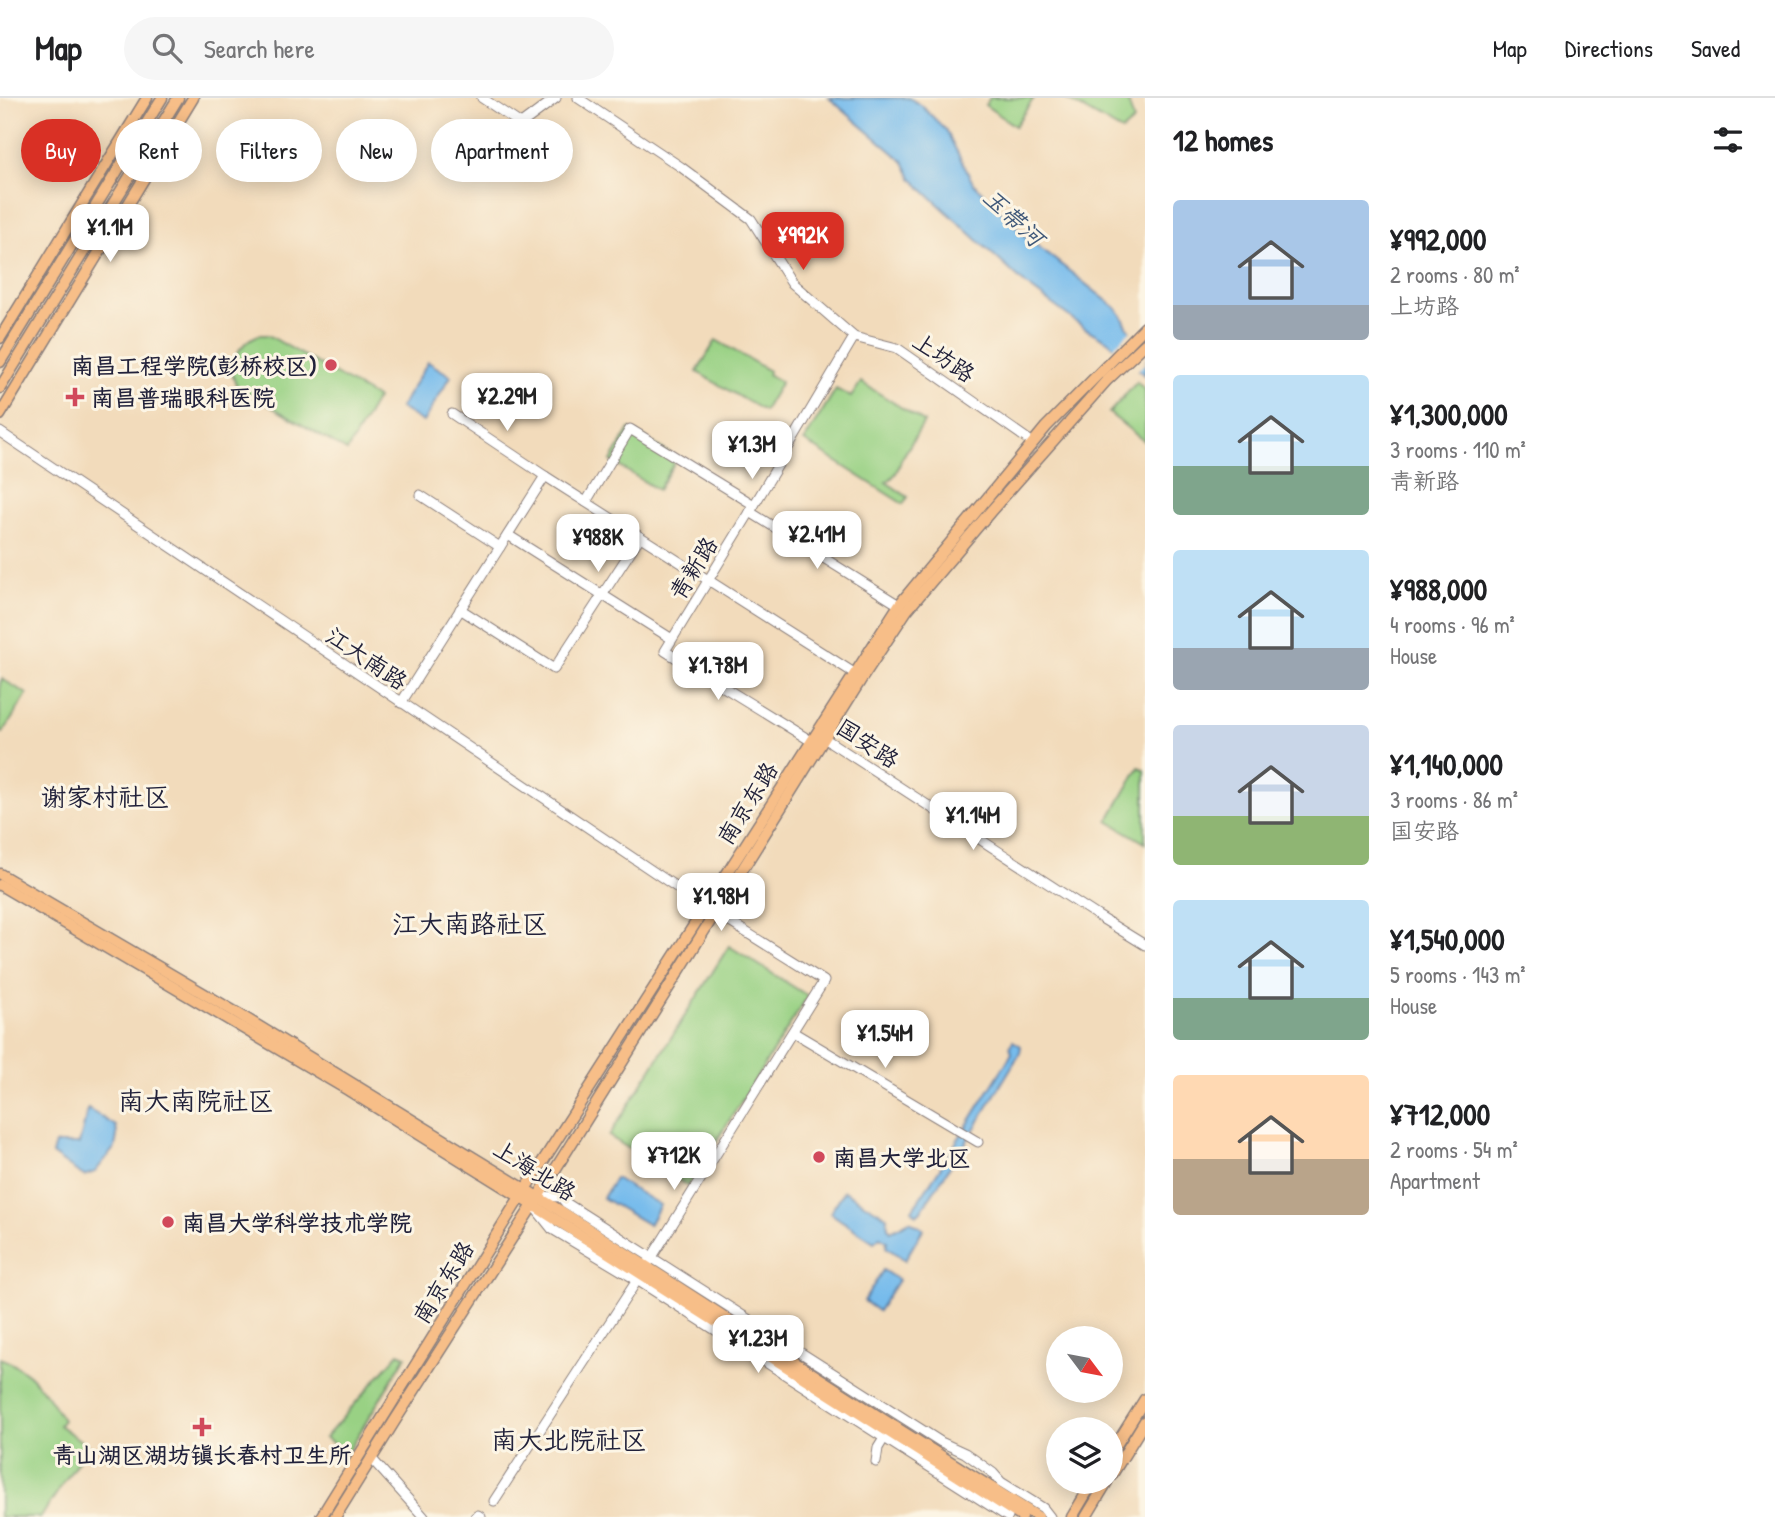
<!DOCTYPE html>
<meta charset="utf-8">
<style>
:root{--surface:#fff;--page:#f6f6f6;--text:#202124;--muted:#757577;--line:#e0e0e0;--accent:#d93025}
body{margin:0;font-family:"Patrick Hand","LXGW WenKai TC",sans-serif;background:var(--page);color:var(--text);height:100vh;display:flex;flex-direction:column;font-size:26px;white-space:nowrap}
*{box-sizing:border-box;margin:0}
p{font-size:23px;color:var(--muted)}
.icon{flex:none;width:38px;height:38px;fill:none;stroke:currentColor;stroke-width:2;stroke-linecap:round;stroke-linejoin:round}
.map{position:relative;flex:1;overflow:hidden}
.sheet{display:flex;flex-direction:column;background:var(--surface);width:630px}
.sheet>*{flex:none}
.banner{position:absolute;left:21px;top:21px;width:665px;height:63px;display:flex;gap:14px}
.needle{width:46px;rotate:122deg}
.controls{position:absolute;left:1046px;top:1228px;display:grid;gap:14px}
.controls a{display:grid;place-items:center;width:77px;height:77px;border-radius:50%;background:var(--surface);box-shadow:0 4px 18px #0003;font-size:35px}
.price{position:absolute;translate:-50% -60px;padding:0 16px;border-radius:14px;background:#fff;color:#222;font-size:23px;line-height:46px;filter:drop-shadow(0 2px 4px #0008)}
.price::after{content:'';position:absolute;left:50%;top:42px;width:21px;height:16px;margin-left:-10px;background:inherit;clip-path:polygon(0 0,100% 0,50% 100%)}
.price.active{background:var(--accent);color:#fff}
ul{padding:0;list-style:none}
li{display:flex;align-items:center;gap:21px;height:175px;padding:0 28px}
li span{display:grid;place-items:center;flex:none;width:196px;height:140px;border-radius:7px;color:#555}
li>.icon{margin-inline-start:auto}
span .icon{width:84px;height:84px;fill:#fffc;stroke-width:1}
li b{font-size:30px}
h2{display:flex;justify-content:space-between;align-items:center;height:84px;padding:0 28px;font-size:30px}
.tag{padding:0 24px;border-radius:32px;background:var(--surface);box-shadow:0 4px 18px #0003;font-size:24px;line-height:63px}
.tag.active{background:var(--accent);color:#fff}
header{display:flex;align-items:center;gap:42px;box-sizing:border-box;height:98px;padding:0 35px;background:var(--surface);border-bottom:2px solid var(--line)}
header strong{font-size:33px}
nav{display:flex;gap:38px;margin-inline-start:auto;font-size:24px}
.search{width:490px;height:63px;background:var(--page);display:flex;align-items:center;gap:18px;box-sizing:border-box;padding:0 24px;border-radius:38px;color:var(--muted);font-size:26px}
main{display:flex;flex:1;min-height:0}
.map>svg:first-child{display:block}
</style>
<header>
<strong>Map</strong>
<div class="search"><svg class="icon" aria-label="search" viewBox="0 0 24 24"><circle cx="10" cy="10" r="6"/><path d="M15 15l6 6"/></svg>Search here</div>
<nav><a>Map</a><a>Directions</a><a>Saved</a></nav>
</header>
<main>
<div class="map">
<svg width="1145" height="1419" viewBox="0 0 1145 1419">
<rect width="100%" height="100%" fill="#fcf5e5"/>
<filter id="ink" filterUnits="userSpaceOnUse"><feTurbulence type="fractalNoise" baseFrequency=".0143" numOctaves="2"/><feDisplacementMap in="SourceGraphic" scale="14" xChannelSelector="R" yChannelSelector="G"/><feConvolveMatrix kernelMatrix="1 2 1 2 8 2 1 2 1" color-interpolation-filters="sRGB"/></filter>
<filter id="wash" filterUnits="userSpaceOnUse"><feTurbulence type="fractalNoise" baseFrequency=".00686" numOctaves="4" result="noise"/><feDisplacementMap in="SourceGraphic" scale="28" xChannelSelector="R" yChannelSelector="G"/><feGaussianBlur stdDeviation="1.57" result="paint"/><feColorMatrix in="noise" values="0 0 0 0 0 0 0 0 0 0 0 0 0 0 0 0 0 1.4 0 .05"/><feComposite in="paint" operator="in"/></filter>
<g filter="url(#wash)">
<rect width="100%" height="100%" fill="#f2dbbb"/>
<g fill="#99d184" stroke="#5e7a60" stroke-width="2">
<path d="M990,0H1034L1015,28L985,7Z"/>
<path d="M1064,0H1127L1134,23L1122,33Z"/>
<path d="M259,237H268L377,300L347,353L238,289C224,270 239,244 259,237Z"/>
<path d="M716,242L769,273L768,276L781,284L764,313L697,274Z"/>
<path d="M861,284L924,324L901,362C898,373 895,379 886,384L908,399L903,406L804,343L836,291L851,299Z"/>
<path d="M1137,284L1145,292V344L1109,315Z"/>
<path d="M630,331L677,360L658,392L611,363Z"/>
<path d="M2,581L27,596L3,635L0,633V585Z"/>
<path d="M1139,669L1145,672V745L1108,723Z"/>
<path d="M729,848L808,898L688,1088L609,1038Z"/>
<path d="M399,1255L406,1258L348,1354L325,1340Z"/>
<path d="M0,1260C33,1273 45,1294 63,1322L59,1327L88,1348L41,1419H0Z"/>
</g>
<g fill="#76bbec" stroke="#4c6e94" stroke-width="2">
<path d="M829,0H909L921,7L946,32L973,85L1025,138L1116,210L1122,218L1128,230L1145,245V278L1108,243L1086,231L1025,186L920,89L912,80L904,64Z"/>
<path d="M428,264L451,278L423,324L400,310Z"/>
<path d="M1013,943L1021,948L1020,955L967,1043L920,1114L916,1117L912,1112L937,1075L1006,965L1012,955L1010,948Z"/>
<path d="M88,1011L116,1028L117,1038L115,1049L95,1074L84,1078L70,1069L52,1056L55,1046H79Z"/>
<path d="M615,1080L660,1107L649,1127L603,1100Z"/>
<path d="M844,1093L887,1119L888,1130L891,1133L910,1123L923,1131L905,1162L886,1149L887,1143L880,1139L874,1144L830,1115Z"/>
<path d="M883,1172L898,1182L878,1213L864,1203Z"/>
</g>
<path fill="#f2dbbb" d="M1133,230L1145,240V265L1136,274L1112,251Z"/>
</g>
<g filter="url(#ink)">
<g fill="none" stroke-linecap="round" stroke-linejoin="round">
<g stroke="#8a7e7b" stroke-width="11">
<g id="minor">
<path d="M482,0L521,26L556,0"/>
<path d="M578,0L681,69L751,121L792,185L854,239L897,250L1033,345"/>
<path d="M452,316L545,378"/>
<path d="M0,334L706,809L824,883L647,1167L494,1403"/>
<path d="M420,397L500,449"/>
<path d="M586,404L630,331L754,407"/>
<path d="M750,414L899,507"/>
<path d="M508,437L672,541"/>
<path d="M460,511L554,571L640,439"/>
<path d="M401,605L545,378L854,575"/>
<path d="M821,638L1098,818L1145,847"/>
<path d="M816,646L665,553L750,414L854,239"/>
<path d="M793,934L978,1044"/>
<path d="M538,1098L561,1099L566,1105L941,1344L965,1355L993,1375L1001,1384L1043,1410L1050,1419"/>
<path d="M536,1111L552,1131L637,1182L1008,1419"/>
<path d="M371,1360L424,1419"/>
<path d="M876,1364L878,1350L886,1337"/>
<path d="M475,1419L478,1417L481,1419"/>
</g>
</g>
<g stroke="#8a7e7b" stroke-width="13">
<g id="major">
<path d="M0,240L147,0"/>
<path d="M0,264L162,0"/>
<path d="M0,290L178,0"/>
<path d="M0,317L193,0"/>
<path d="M0,776L237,915L559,1112L884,1322L1038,1419"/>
<path d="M0,787L348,992L533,1107L1022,1419"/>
<path d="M1111,1355L1145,1301"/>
<path d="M1111,1378L1145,1323"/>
<path d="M321,1419L520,1099L899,507L1046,329L1145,229"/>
<path d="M335,1419L394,1324L533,1107L860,583L907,512L990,414L1107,282L1145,246"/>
<path d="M1072,1419L1093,1384"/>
<path d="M1086,1419L1107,1384"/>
</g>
</g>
<use href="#minor" stroke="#fff" stroke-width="9"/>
<use href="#major" stroke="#f7be88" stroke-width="10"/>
</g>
</g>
<g fill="#d1495b" stroke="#fcf5e5" stroke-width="2.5">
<circle cx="331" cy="267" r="7"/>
<path d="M71.5 288.5h7v7h7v7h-7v7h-7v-7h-7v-7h7z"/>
<circle cx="819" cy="1059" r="7"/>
<circle cx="168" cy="1124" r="7"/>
<path d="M198.5 1318.5h7v7h7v7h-7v7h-7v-7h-7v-7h7z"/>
</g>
<g text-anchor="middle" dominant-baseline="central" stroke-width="6" stroke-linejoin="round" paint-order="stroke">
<g font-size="23" fill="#22223b" stroke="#fcf5e5">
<text transform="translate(944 259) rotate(34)">上坊路</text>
<text transform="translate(693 470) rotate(-58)">青新路</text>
<text transform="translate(367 560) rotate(34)">江大南路</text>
<text transform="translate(868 645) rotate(33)">国安路</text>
<text transform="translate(747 705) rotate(-58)">南京东路</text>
<text transform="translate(535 1072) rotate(32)">上海北路</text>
<text transform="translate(443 1184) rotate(-58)">南京东路</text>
</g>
<g font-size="23" font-weight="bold" fill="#22223b" stroke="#fcf5e5" text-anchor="start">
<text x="317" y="267" text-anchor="end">南昌工程学院(彭桥校区)</text>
<text x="91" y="299">南昌普瑞眼科医院</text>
<text x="833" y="1059">南昌大学北区</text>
<text x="182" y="1124">南昌大学科学技术学院</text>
<text x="202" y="1356" text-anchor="middle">青山湖区湖坊镇长春村卫生所</text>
</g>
<g font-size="24" font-style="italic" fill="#3f5879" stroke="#fcf5e5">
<text transform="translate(1014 119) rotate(43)">玉带河</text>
</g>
<g font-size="26" fill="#22223b" stroke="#fcf5e5">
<text x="105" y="698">谢家村社区</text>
<text x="470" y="825">江大南路社区</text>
<text x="196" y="1002">南大南院社区</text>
<text x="569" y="1341">南大北院社区</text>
</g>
</g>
</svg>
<div class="controls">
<a><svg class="needle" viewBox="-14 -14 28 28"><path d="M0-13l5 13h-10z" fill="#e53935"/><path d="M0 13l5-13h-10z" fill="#757577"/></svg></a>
<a><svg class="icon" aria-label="layers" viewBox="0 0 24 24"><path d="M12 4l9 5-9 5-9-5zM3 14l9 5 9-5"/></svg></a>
</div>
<b class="price" style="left:110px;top:166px">¥1.1M</b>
<b class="price active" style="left:803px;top:174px">¥992K</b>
<b class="price" style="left:507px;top:335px">¥2.29M</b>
<b class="price" style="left:752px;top:383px">¥1.3M</b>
<b class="price" style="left:817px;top:473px">¥2.41M</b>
<b class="price" style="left:598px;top:476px">¥988K</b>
<b class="price" style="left:718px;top:604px">¥1.78M</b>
<b class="price" style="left:973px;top:754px">¥1.14M</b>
<b class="price" style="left:721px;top:835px">¥1.98M</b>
<b class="price" style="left:885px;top:972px">¥1.54M</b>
<b class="price" style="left:674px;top:1094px">¥712K</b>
<b class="price" style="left:758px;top:1277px">¥1.23M</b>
<div class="banner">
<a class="tag active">Buy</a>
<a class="tag">Rent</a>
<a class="tag">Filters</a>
<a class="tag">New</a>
<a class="tag">Apartment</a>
</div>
</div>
<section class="sheet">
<h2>12 homes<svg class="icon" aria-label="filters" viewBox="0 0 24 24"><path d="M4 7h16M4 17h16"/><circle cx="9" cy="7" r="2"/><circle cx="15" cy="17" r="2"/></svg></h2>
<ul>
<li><span style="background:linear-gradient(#a9c7e8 75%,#9aa5b1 0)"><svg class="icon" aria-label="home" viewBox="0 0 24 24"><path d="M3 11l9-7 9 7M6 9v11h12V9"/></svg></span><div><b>¥992,000</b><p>2 rooms · 80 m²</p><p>上坊路</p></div></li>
<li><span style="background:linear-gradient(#bfe0f5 65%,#7fa58c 0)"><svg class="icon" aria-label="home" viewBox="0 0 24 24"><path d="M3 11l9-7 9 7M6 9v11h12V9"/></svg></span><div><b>¥1,300,000</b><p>3 rooms · 110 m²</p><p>青新路</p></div></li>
<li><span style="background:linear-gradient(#bfe0f5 70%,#9aa5b1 0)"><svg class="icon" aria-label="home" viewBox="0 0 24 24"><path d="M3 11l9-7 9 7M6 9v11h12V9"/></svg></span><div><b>¥988,000</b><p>4 rooms · 96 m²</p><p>House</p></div></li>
<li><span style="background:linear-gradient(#c9d6e8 65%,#8fb573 0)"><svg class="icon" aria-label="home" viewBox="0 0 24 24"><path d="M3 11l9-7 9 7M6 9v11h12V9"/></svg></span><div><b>¥1,140,000</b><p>3 rooms · 86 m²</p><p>国安路</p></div></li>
<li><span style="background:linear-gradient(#bfe0f5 70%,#7fa58c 0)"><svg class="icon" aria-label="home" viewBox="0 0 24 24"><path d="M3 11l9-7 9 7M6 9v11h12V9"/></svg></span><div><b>¥1,540,000</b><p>5 rooms · 143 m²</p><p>House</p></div></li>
<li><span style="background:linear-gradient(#ffd9b3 60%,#b9a48a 0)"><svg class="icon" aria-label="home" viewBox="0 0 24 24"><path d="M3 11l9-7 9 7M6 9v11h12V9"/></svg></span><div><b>¥712,000</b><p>2 rooms · 54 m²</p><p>Apartment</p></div></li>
</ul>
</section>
</main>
